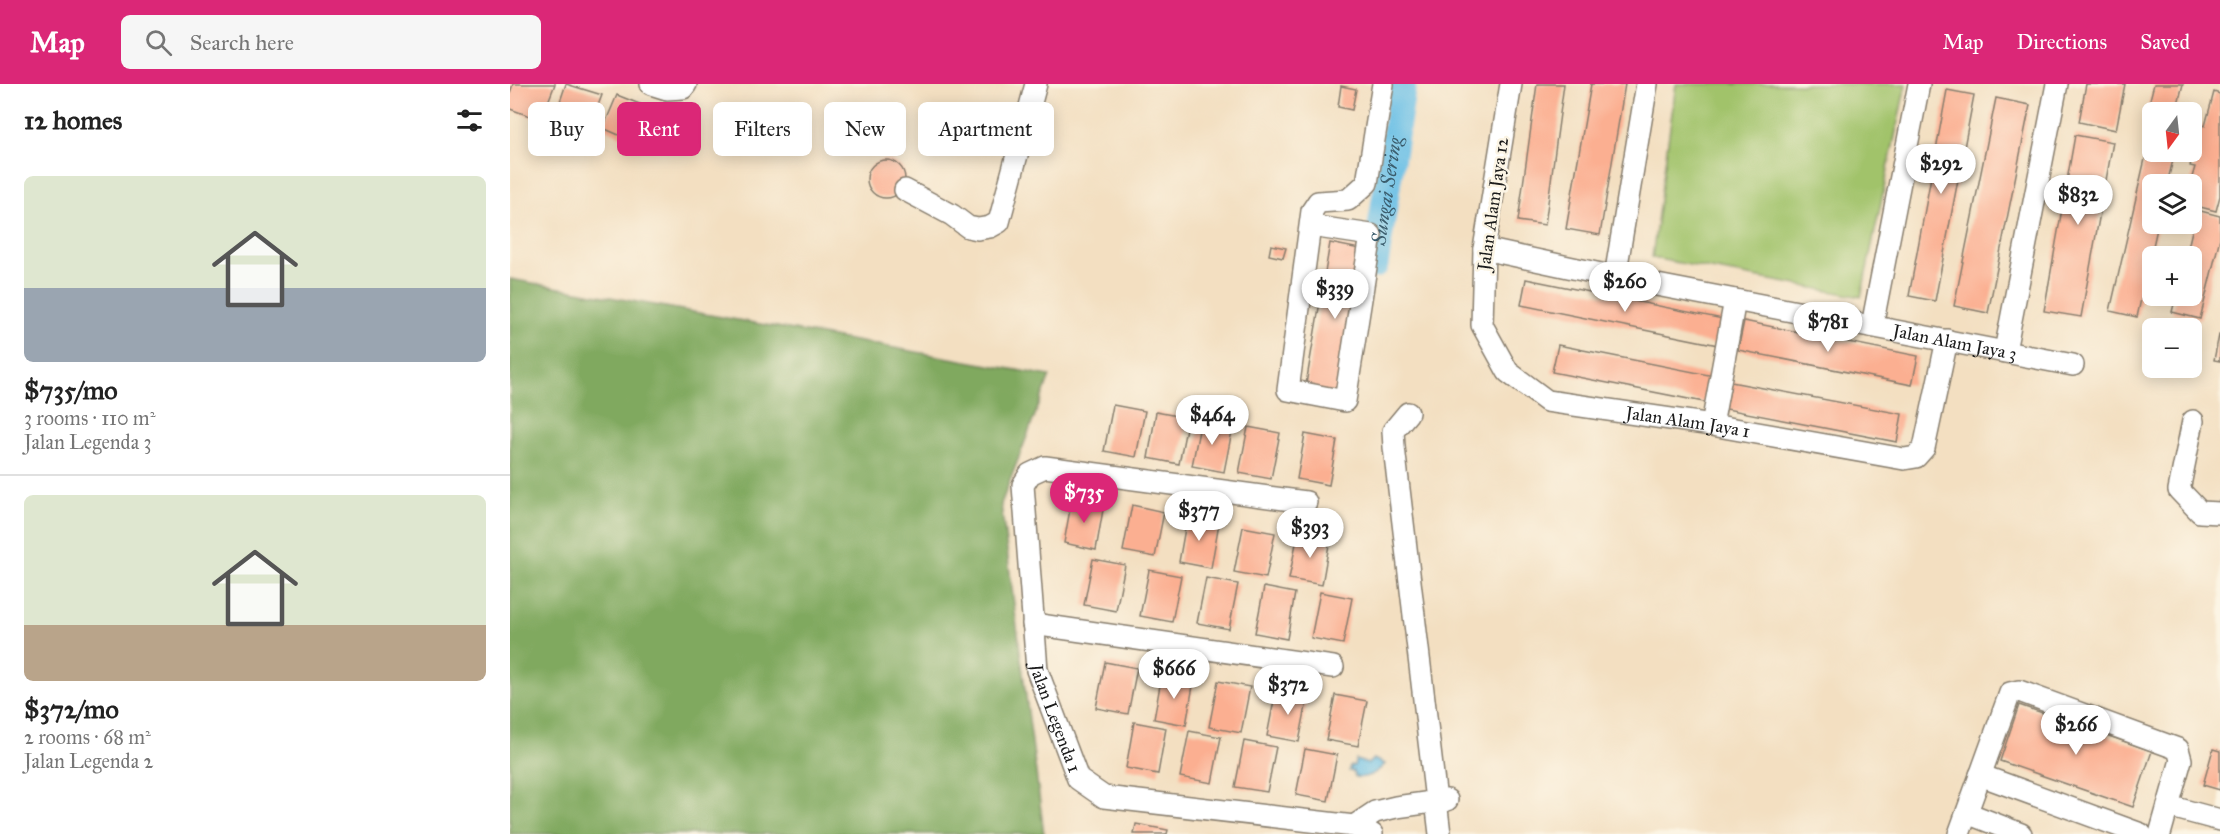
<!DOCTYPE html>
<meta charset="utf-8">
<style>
:root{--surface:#fff;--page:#f6f6f6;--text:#222;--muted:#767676;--line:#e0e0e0;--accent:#db2777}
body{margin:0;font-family:"IM FELL Great Primer",serif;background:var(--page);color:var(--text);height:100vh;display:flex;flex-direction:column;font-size:22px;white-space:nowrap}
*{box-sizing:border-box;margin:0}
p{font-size:20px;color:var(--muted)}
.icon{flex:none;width:33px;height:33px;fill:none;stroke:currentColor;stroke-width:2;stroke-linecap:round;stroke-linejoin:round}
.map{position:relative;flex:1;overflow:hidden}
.panel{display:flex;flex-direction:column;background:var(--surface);width:510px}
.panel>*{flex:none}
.top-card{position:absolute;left:18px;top:18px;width:570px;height:54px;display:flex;gap:12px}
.needle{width:39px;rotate:195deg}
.tools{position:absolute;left:1632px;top:18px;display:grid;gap:12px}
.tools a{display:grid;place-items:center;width:60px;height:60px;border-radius:9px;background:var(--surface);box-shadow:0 3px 15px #0003;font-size:30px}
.price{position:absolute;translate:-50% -51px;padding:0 14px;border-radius:21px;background:#fff;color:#222;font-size:20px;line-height:39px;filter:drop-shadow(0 2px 3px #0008)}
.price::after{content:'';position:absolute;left:50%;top:36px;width:18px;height:14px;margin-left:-9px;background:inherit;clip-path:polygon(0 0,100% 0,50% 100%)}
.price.selected{background:var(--accent);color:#fff}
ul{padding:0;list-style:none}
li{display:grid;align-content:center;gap:12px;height:318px;padding:0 24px}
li+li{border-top:2px solid var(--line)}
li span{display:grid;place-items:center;height:186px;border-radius:9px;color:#555}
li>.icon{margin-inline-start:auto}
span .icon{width:108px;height:108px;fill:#fffc;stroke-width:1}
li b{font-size:26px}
h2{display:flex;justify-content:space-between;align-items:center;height:72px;padding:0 24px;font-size:26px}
.chip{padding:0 21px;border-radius:9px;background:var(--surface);box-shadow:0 3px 15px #0003;font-size:21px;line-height:54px}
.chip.selected{background:var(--accent);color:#fff}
header{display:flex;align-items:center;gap:36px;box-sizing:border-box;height:84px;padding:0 30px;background:var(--accent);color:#fff}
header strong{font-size:28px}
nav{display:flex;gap:33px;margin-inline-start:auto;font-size:21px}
.search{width:420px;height:54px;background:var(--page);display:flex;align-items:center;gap:15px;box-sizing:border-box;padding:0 21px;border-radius:9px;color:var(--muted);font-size:22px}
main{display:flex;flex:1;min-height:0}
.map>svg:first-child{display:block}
</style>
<header>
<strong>Map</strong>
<div class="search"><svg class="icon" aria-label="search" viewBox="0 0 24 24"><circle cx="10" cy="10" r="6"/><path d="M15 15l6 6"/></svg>Search here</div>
<nav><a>Map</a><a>Directions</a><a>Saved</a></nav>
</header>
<main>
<section class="panel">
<h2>12 homes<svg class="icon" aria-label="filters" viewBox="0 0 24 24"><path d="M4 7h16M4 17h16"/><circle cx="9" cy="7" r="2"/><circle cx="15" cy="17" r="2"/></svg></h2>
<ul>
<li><span style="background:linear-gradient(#dfe7d0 60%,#9aa5b1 0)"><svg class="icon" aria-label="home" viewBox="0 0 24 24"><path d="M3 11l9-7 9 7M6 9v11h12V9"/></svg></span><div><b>$735/mo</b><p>3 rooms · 110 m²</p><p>Jalan Legenda 3</p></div></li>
<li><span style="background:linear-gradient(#dfe7d0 70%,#b9a48a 0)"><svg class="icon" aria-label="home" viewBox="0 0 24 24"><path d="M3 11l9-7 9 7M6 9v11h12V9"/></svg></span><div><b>$372/mo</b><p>2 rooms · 68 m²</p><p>Jalan Legenda 2</p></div></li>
</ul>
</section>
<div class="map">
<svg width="1710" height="750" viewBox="0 0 1710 750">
<rect width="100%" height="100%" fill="#fcf5e5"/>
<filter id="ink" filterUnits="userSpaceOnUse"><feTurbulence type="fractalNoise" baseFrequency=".0167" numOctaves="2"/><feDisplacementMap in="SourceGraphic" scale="12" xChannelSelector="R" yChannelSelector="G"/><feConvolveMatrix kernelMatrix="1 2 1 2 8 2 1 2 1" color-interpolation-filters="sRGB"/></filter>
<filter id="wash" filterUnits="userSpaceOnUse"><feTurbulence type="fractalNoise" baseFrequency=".008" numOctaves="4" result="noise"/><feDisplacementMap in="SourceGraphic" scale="24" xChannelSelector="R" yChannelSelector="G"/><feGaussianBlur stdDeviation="1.35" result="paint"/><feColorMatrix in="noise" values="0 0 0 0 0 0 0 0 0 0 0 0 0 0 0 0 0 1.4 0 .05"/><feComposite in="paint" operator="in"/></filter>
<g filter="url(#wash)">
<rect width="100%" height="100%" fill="#f3dfc1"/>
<path fill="#a1c36b" stroke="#5e7044" stroke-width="1.5" d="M1166,0H1396L1351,213L1142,174Z"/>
<path fill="#80a95f" stroke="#4e623e" stroke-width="1.5" d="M0,195L540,292L491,420L534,750H0Z"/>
<path fill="#69bfe6" stroke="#426e81" stroke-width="1.5" d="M863,675L875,680C867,689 857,695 845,693L843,687H839L840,682H844L846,676L858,680Z"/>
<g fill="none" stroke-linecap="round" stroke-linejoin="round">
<path stroke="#69bfe6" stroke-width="27" id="s1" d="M865,181L893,0"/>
</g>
<g id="blocks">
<g fill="#fbaf91">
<path d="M3,0H45L31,36L0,25V9Z"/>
<path d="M56,0L92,11L78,48L44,35Z"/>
<path d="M1027,0H1054L1035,141L1008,137Z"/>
<path d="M1081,0H1115L1090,151L1056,145Z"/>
<path d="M1576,0H1615L1606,46L1569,38Z"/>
<path d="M1644,0H1673L1666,28H1642V33L1636,31Z"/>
<path d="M831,2L846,5L842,26L828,23Z"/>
<path d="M1437,6L1464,11L1425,217L1399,212Z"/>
<path d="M1704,8L1710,10V112L1706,127L1682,121L1680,100L1685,83L1680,82L1690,41L1695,42Z"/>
<path d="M107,11L142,25L127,59L93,44Z"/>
<path d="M1486,14L1520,21L1478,229L1444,222Z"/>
<path d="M1565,51L1603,58L1571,233L1534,227Z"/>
<path d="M1640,53H1642V68H1665L1657,100H1642V140H1648L1627,233L1600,227Z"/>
<circle cx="376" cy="95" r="19"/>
<path d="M1687,126L1710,132V154L1690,235L1662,228L1666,212H1682V172H1676Z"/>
<path d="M820,159L855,166L830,312L795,306Z"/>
<path d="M761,161L776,164L773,174L759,171Z"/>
<path d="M1016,195L1218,236L1213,262L1011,221Z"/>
<path d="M1234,237L1408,272L1402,301L1228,266Z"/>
<path d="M1709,251H1710V277L1704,276Z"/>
<path d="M1048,261L1204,292L1199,319L1042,288Z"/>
<path d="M1221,298L1392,330L1387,358L1216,325Z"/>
<path d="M603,321L635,327L626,373L594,367Z"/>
<path d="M646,328L678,334L669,380L638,374Z"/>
<path d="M691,336L723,342L714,388L682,382Z"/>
<path d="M738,343L770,349L761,395L729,389Z"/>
<path d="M795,350L827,356L819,401L787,395Z"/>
<path d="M562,414L594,420L586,466L554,459Z"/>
<path d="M622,421L654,428L645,473L613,467Z"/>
<path d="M677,433L709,439L701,484L669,478Z"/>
<path d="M733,443L765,449L756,494L724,488Z"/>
<path d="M788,449L820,455L812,501L779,495Z"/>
<path d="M583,475L615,481L606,527L574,521Z"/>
<path d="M639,486L671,492L662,538L630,532Z"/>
<path d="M696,494L728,500L719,545L687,539Z"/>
<path d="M754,503L785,509L777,555L745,549Z"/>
<path d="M810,508L842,514L833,560L801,554Z"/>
<path d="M595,578L627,584L618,630L586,624Z"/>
<path d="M652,590L684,596L676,641L644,635Z"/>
<path d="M708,597L740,603L731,649L699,643Z"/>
<path d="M766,606L798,612L789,658L757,652Z"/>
<path d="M825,611L857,617L848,662L816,656Z"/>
<path d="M1509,621L1642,667L1623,723L1490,677Z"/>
<path d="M624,638L656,644L648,690L616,684Z"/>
<path d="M679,647L711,653L702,699L670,693Z"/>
<path d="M734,657L766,663L757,708L725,703Z"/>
<path d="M795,665L827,671L818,717L786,711Z"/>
<path d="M1703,665L1710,667V706L1693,701Z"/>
<path d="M626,740L658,746L657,750H624Z"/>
</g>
</g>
</g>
<g filter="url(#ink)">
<use href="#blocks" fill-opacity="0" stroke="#887e6e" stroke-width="1.5"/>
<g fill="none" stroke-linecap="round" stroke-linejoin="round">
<g stroke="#887e6e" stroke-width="24">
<g id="minor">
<path d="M141,0L157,5L173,4L176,0"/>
<path id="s2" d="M1001,0L974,165L972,241L998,288L1037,317L1202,341L1394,375L1406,373L1414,364L1437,256"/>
<path d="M395,106L442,131L458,143L468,145L480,143L489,138L526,0"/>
<path d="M801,142L861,151L835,317L778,306L802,127L808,118L838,116L857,99L873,0"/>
<path id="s3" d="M974,165L1105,193L1563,281"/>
<path d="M1105,193L1137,0"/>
<path d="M1362,242L1409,0"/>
<path d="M1495,267L1547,0"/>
<path d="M898,329L883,347L884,363L930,750"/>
<path d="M1683,337L1669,406L1690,428L1710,429"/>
<path d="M1202,341L1225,216"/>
<path id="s4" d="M796,418L535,383L520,390L513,401L527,586L568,695L594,713L844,742L862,750"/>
<path d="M523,540L823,583"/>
<path d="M1470,691L1631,750"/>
<path d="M1658,722L1710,736"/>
<path d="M1457,729L1511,750"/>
<path d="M844,742L865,728L886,723L937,716"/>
<path d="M1449,750L1500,609L1509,607L1668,665L1671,676L1650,750"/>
</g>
</g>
<use href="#minor" stroke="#fff" stroke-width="21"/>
</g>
</g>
<g text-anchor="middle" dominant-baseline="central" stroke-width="5" stroke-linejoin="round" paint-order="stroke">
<g font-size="18" fill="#1c1c1c" stroke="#fcf5e5">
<text transform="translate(983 120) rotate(-82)">Jalan Alam Jaya 12</text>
<text stroke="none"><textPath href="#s3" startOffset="480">Jalan Alam Jaya 3</textPath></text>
<text stroke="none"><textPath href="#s2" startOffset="488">Jalan Alam Jaya 1</textPath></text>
<text stroke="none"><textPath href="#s4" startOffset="530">Jalan Legenda 1</textPath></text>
</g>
<g font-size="20" font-style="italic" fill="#3b5d6d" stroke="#fcf5e5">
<text stroke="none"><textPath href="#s1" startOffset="75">Sungai Sering</textPath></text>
</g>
</g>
</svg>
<div class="tools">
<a><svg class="needle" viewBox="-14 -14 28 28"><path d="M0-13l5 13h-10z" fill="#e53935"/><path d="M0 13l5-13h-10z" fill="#767676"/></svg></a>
<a><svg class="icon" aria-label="layers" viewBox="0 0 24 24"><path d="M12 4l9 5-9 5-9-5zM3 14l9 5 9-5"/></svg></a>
<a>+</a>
<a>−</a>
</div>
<b class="price" style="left:1431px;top:111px">$292</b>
<b class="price" style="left:1568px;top:142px">$832</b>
<b class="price" style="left:1115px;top:229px">$260</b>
<b class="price" style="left:825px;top:236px">$339</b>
<b class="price" style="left:1318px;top:269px">$781</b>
<b class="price" style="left:702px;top:362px">$464</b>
<b class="price selected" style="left:574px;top:440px">$735</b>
<b class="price" style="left:689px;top:458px">$377</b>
<b class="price" style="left:800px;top:475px">$393</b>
<b class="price" style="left:664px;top:616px">$666</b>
<b class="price" style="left:778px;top:632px">$372</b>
<b class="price" style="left:1566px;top:672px">$266</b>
<div class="top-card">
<a class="chip">Buy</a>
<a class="chip selected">Rent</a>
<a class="chip">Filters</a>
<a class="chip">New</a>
<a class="chip">Apartment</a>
</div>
</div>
</main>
